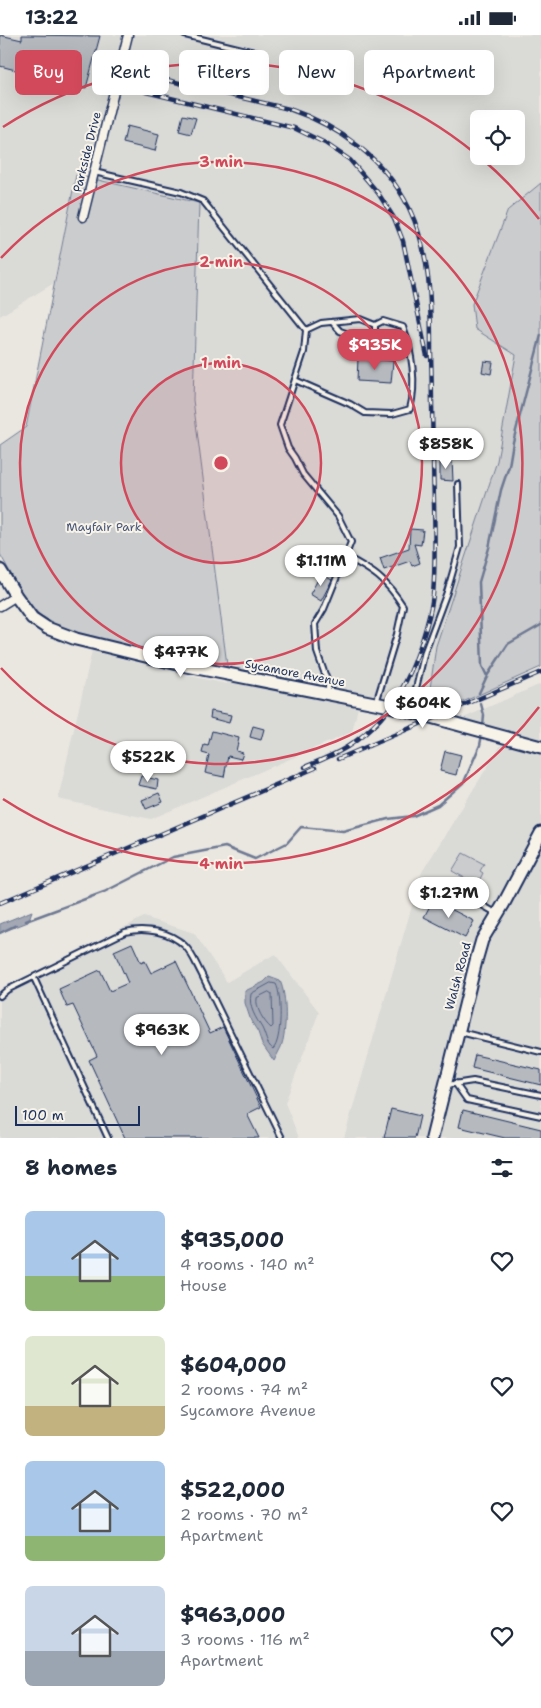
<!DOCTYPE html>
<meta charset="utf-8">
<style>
:root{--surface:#fff;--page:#f6f6f7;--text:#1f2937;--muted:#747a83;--accent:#d1495b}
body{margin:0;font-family:"Shantell Sans",sans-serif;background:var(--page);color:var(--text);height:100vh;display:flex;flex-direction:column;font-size:19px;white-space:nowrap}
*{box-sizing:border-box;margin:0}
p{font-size:16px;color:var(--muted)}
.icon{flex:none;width:28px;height:28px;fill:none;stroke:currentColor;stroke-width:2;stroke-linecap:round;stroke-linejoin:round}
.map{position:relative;height:1103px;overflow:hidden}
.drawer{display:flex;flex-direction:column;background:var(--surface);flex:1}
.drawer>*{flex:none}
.guide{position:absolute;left:15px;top:15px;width:511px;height:45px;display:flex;gap:10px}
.buttons{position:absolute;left:470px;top:75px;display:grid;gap:10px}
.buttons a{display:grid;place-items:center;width:55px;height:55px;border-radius:8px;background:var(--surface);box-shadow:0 5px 20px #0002;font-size:25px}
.scale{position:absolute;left:15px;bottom:12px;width:125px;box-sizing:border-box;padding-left:5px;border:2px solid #1b2f5e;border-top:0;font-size:14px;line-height:18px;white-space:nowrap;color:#1b2f5e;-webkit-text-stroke:4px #f7f3e8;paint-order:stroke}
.price{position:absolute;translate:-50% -42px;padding:0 11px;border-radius:18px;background:#fff;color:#222;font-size:16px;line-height:32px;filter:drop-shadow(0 1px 2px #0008)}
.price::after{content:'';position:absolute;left:50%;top:30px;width:15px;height:11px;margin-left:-8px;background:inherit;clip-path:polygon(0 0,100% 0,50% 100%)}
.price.selected{background:var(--accent);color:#fff}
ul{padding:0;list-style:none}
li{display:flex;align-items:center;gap:15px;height:125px;padding:0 25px}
li span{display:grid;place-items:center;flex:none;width:140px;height:100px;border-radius:8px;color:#555}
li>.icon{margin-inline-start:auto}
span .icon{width:60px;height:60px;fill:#fffc;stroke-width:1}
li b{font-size:21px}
h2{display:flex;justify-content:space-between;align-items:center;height:60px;padding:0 25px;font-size:21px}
.tag{padding:0 18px;border-radius:8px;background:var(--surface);box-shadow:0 5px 20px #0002;font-size:18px;line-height:45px}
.tag.selected{background:var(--accent);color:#fff}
.status{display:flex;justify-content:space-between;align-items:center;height:35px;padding:0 25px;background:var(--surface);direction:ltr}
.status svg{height:14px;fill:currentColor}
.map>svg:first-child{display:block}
</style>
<div class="status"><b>13:22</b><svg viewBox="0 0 49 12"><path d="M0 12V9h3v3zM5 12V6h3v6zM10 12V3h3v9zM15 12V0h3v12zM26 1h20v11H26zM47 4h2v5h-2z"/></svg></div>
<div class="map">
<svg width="541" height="1103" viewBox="0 0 541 1103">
<rect width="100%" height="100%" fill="#eae7e0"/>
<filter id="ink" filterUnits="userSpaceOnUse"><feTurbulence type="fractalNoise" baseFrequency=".02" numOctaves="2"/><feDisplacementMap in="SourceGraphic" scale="10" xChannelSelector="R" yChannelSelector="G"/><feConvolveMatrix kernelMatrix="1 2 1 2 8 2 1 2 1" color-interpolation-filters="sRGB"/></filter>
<g filter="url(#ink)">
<g fill="#dadad6" fill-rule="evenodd">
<path d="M0,0H541V267L438,678L361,660L352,697L151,784L58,764L92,616L199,643L227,649L228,638L193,365L199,168L76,140L54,248L0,281ZM479,84H516V121H479Z"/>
<path d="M541,649V1103H344L422,837L506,702L452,688Z"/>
<path d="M144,882L194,898L227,947L275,919L319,977L285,1068L299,1103H0V957Z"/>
</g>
<g fill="#cbcccd" stroke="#737e96">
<path d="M76,140L199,168L193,365L228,638L85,602L65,595L40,580L25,564L0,519V410L26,392Z"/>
<path d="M541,148V632L438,678L439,670L428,668L436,611L497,426L516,320L475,294L472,269L508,175Z"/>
<path d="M463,818L484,829L480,836L483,838L479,846L476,844L474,848L452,836Z"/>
</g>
<g fill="#a3a8b4" stroke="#6d7892">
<path d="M32,876L28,887L0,898V889Z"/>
<path d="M269,942L280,946C287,960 287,997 281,1012C279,1017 276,1021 274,1026L262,1009L258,997L251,986L245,968V956L264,947Z"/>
</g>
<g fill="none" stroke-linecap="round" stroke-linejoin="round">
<g stroke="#515f80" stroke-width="1">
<path d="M271,948L276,949C282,960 282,1006 273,1014C266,1009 266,1001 262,993C256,983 248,972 251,959Z"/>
<path d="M269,957L272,959L273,991L271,993C264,987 255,973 257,963Z"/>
</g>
<g stroke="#6d7892" stroke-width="2.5">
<path d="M487,641L482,631L479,547L489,513L501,455L509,431L513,407L541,300"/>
<path d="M479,658L487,641L508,609L541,590"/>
<path d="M481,669L484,680L483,692"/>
<path d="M26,886L104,857L173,822L225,812L255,824L287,808L301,792L343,796L388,784L413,781L438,770L464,747L480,710L482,700"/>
<path d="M0,898L16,890"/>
</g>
</g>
<g fill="#b6babf" stroke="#1b2f5e">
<path d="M0,0L22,5V0L100,1L86,53L0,31Z"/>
<path d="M183,80L196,83L191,99L179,96Z"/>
<path d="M127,91L159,99L155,116L123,108Z"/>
<path d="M358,323L393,326L391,348L357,346Z"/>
<path d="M484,326L493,327L491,339L482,337Z"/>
<path d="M440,424H452L453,446L440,445Z"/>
<path d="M410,494L423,495L421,510L414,509L420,528L412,531L410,526L384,535L380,523L409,513Z"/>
<path d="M321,539L332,545L321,566L310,559Z"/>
<path d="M211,676L231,680L229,688L210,683Z"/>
<path d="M253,691L264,694L261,705L250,702Z"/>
<path d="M212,696L239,703L236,716L243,718L241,724L228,721L224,742L205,738L209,720L202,718L204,710L208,711Z"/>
<path d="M445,716L461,720L456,740L440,736Z"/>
<path d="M141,741L158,745L157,754L138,750Z"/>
<path d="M159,758L163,767L146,774L142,765Z"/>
<path d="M433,865L474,886L465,903L424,882Z"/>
<path d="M132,908L141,928L145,926L151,938L176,926L210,998L223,992L261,1072L247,1079L259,1103H125L89,1025L97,1021L73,970L67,972L59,954L100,935L110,956L128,948L114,916Z"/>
<path d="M475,1020L541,1035V1050L472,1033Z"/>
<path d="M391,1074L420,1081L415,1103H384Z"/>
<path d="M463,1075L541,1094V1103H505L459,1092Z"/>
</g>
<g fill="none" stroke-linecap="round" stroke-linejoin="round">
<g stroke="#1b2f5e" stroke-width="8">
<g id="lane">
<path d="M185,0L258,18"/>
<path d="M94,137L181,157L203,166L306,295L304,317L280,390L288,413L295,423L303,439L338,481L351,507L324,574L315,589L317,617L328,648V656"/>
<path d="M306,295L321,288L360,284L375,290V297L366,305L340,296L332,287"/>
<path d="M295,345L350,369L365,378L392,379L410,374C417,348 412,317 403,292L383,286L375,290"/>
<path d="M345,521C373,536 386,544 403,571L397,599L376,668"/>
<path d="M411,674L425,616L447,557L460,512L458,449"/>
<path d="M443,848L496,878"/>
<path d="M34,943L108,1103"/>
<path d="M0,961L7,955L125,897C144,892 170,896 185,911C192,918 196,929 201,938L282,1103"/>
<path d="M460,997L541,1017"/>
<path d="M455,1048L467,1065L541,1081"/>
<path d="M447,1050L473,1046L541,1060"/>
</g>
</g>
<g stroke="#1b2f5e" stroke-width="11">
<g id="street">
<path d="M83,182L128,0"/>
<path d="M0,571L16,561"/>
</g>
</g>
<g stroke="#1b2f5e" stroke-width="15">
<g id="secondary">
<path d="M0,535L16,561L32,583L47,593L76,604L182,630L390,671L541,712"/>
<path d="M432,1103L476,926L482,905L503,870L541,798"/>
</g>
</g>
<use href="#lane" stroke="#f7f3e8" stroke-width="4"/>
<use href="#street" stroke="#f7f3e8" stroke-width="8"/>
<use href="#secondary" stroke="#f7f3e8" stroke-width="11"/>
<g stroke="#1b2f5e" stroke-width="4.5">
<g id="rail">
<path d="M150,41L289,74C339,91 385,124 409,173C431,219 431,269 431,318C432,351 432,383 433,416C433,463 437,514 433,560C430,585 417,624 406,646C393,672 372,696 347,712C334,720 319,726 305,732"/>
<path d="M146,57L294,93L325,108L350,125L378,158L394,183L403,206L427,321"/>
<path d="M338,724L541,637"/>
<path d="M0,868L315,733"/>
</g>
</g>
<use href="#rail" stroke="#f7f3e8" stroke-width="2.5" stroke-dasharray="8" stroke-linecap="butt"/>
</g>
</g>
<circle cx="221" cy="428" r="100" fill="#d1495b" fill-opacity=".12"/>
<g fill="none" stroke="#d1495b" stroke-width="2.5">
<circle cx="221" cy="428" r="100"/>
<circle cx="221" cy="428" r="201"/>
<path d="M1 223A301 301 0 1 1 1 633"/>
<path d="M539 672A401 401 0 0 1 3 764M3 92A401 401 0 0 1 476 119M481 123A401 401 0 0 1 539 184"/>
</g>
<g text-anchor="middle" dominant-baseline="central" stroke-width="4" stroke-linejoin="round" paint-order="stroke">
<g font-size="12" fill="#1b2f5e" stroke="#f7f3e8">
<text transform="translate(87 117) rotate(-76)">Parkside Drive</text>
<text transform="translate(295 638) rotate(11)">Sycamore Avenue</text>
<text transform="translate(458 941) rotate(-75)">Walsh Road</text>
</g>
<g font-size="12" fill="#47567a" stroke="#f7f3e8">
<text x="104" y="492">Mayfair Park</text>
</g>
</g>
<circle cx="221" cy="428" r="8" fill="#d1495b" stroke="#f7f3e8" stroke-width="2.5"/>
<g font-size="15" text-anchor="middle" font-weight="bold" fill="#d1495b" stroke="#f7f3e8" stroke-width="4" stroke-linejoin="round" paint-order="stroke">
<text x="221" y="132">3 min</text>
<text x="221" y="232">2 min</text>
<text x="221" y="333">1 min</text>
<text x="221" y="834">4 min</text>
</g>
</svg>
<div class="buttons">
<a><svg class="icon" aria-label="locate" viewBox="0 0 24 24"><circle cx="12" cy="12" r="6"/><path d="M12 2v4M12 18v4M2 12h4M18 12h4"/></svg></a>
</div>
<div class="scale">100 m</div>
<b class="price selected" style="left:375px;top:336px">$935K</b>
<b class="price" style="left:446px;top:435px">$858K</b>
<b class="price" style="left:321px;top:552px">$1.11M</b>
<b class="price" style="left:181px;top:643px">$477K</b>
<b class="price" style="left:423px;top:694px">$604K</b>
<b class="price" style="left:148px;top:748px">$522K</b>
<b class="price" style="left:449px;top:884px">$1.27M</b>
<b class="price" style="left:162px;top:1021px">$963K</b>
<div class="guide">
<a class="tag selected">Buy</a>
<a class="tag">Rent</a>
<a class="tag">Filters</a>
<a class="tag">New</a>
<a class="tag">Apartment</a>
</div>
</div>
<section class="drawer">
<h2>8 homes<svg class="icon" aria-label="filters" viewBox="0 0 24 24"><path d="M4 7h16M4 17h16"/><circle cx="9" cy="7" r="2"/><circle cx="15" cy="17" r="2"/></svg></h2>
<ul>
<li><span style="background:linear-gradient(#a9c7e8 65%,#8fb573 0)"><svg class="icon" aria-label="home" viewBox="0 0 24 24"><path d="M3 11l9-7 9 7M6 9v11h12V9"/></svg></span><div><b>$935,000</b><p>4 rooms · 140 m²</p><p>House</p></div><svg class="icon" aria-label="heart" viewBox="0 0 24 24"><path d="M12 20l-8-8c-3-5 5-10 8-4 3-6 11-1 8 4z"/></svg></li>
<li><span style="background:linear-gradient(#dfe7d0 70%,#c2b280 0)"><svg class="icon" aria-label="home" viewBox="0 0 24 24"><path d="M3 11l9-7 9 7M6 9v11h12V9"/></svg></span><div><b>$604,000</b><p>2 rooms · 74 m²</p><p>Sycamore Avenue</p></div><svg class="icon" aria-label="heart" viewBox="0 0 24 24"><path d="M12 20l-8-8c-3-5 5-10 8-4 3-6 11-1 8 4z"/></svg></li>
<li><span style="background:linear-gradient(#a9c7e8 75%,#8fb573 0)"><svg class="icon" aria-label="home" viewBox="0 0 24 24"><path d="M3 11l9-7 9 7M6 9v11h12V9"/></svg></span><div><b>$522,000</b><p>2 rooms · 70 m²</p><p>Apartment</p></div><svg class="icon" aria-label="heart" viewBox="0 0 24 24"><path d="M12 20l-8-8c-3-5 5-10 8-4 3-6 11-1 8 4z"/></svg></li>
<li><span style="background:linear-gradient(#c9d6e8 65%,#9aa5b1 0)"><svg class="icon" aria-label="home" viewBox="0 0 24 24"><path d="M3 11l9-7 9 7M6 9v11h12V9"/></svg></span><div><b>$963,000</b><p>3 rooms · 116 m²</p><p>Apartment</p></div><svg class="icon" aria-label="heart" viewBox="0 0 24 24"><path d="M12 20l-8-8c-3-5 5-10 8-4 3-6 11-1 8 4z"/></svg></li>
</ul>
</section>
